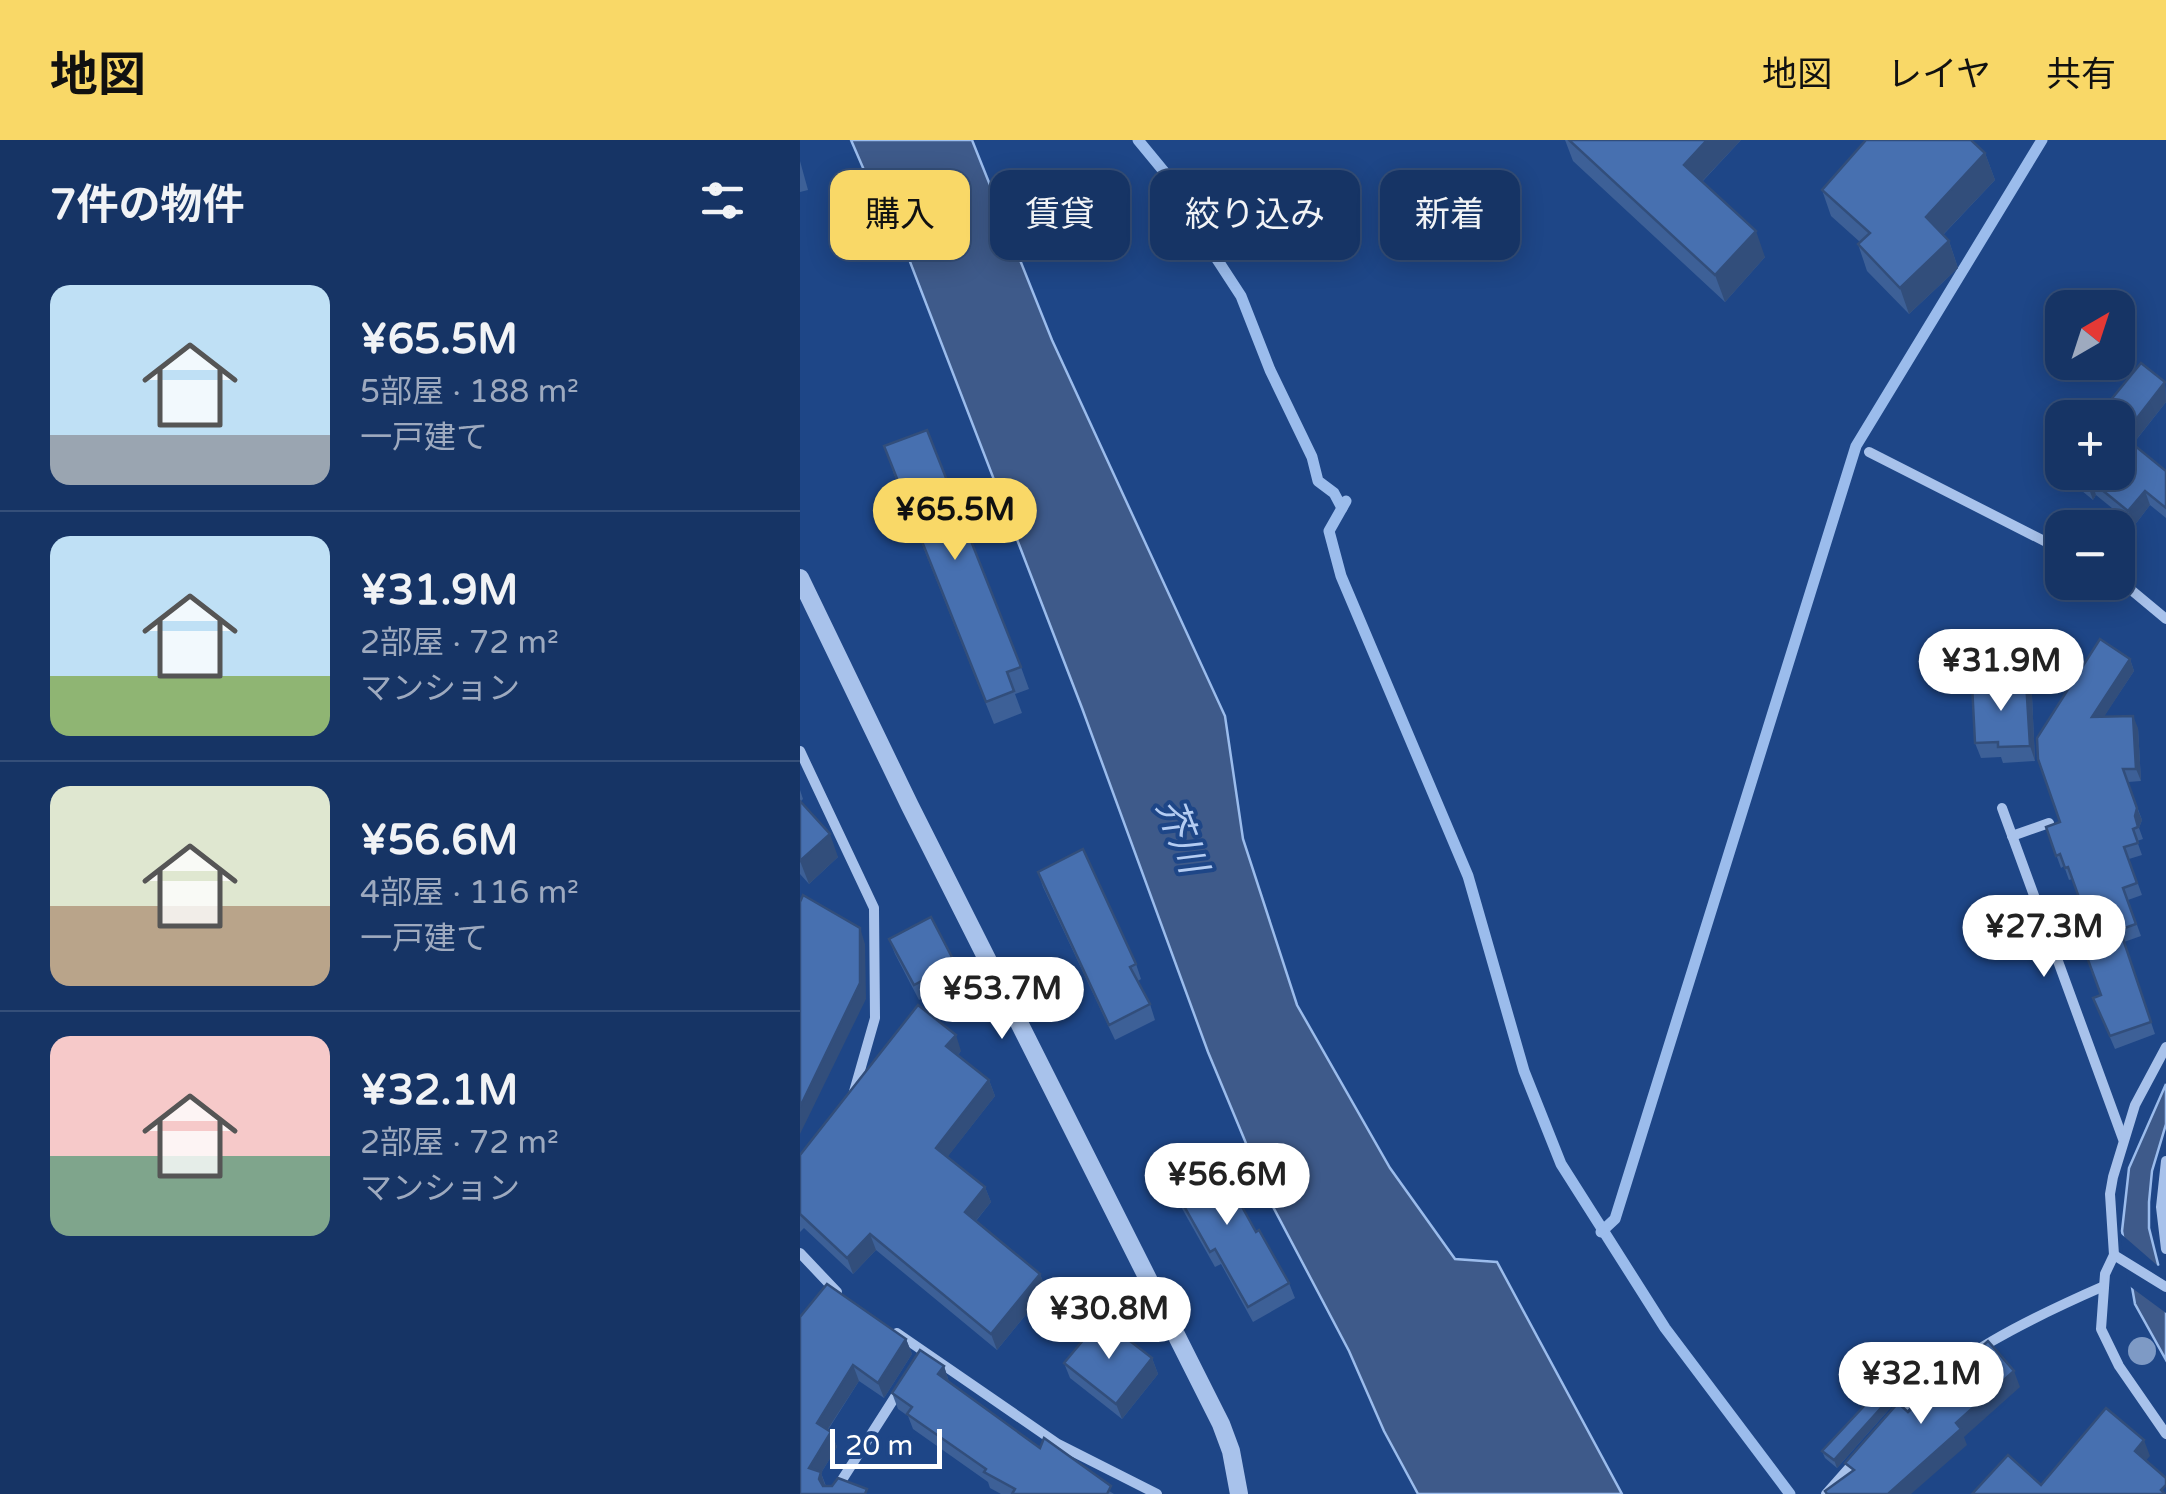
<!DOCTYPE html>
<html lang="ja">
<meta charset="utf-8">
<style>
:root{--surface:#163465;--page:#1f3c6b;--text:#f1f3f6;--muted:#9eaabf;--line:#354f79;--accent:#f9d867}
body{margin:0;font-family:"Varela Round","Noto Sans JP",sans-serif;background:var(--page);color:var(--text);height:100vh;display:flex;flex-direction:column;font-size:38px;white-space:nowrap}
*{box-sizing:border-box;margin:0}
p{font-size:32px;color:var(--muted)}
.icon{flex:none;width:55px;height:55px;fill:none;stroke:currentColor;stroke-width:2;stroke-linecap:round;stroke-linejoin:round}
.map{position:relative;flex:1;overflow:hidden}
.details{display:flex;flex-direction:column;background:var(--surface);width:800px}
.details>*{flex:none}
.top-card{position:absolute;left:30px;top:30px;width:950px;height:90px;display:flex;gap:20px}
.needle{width:65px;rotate:39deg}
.tools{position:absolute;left:1245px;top:150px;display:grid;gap:20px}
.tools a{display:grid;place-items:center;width:90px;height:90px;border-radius:20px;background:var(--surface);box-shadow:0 5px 25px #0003,0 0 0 2px var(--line);font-size:50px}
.scale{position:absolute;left:30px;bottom:25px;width:112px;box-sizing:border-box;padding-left:10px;border:5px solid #fff;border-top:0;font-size:28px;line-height:35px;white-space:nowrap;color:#fff;-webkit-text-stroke:8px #1e4687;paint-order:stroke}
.price{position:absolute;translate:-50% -85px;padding:0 22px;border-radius:35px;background:#fff;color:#222;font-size:32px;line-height:65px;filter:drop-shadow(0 2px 5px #0008)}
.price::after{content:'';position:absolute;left:50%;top:60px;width:30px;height:22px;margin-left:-15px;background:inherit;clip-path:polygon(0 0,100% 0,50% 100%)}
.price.current{background:var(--accent);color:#111}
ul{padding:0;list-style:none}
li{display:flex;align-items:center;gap:30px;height:250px;padding:0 50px}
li+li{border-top:2px solid var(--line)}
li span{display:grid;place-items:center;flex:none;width:280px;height:200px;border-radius:20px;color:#555}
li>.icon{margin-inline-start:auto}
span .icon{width:120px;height:120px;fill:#fffc;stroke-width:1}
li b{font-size:42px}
h2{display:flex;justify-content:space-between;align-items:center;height:120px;padding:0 50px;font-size:42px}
.chip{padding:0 35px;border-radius:20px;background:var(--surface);box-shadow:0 5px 25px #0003,0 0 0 2px var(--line);font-size:35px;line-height:90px}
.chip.current{background:var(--accent);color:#111}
header{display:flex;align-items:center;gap:60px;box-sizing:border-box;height:140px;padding:0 50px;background:var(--accent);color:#111}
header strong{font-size:48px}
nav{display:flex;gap:55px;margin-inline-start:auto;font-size:35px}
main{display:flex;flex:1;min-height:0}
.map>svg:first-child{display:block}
</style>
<header>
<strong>地図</strong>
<nav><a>地図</a><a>レイヤ</a><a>共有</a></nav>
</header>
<main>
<section class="details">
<h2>7件の物件<svg class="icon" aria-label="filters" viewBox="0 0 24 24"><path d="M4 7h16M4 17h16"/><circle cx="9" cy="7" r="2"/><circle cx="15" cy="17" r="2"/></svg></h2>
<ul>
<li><span style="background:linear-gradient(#bfe0f5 75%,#9aa5b1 0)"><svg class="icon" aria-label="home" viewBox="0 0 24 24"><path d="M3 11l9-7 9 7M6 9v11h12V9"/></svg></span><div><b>¥65.5M</b><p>5部屋 · 188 m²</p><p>一戸建て</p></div></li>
<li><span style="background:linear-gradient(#bfe0f5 70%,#8fb573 0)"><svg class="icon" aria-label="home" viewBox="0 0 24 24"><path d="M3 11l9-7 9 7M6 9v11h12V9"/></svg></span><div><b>¥31.9M</b><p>2部屋 · 72 m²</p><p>マンション</p></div></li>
<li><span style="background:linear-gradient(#dfe7d0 60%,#b9a48a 0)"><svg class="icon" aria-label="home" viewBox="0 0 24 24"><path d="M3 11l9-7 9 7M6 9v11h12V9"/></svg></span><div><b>¥56.6M</b><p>4部屋 · 116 m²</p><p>一戸建て</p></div></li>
<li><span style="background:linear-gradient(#f6c9c9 60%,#7fa58c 0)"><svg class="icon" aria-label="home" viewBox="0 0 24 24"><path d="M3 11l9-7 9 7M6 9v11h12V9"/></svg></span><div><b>¥32.1M</b><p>2部屋 · 72 m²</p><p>マンション</p></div></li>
</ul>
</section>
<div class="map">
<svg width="1366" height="1354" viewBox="0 0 1366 1354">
<rect width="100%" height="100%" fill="#1e4687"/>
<g fill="#3e5a8a" stroke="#9bbcec" stroke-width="2.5">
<path d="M51,0H172L252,200L425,576L443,699L497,865L590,1028L655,1119L697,1122L822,1354H618L584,1291L549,1211L470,1061L408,912L282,568L97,88L67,37Z"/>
<path d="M1366,944V984L1352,1031L1349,1062V1088L1366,1156V1220L1335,1164L1322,1091L1329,1028Z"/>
</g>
<path fill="#1e4687" d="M1320,1093L1358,1126L1362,1124L1366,1138V1173L1328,1145Z"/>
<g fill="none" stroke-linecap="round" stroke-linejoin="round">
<g stroke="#9bbcec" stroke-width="11">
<path d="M338,0L385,57L381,64L441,156L470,230L512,317L518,341L534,353L542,368"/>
<path d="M546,361L529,391L541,436L668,736L724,931L761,1024L865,1188L990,1354"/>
<path d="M801,1092L815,1079L1056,306L1242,0"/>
</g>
<g stroke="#a8c2eb" stroke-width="10">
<path d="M1069,312L1262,410"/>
<path d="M1318,439L1366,479"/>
<path d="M0,611L74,768L75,878L53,955"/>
<path d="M1202,668L1323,999"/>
<path d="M1212,696L1249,683"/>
<path d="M1366,907L1335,965L1313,1037L1310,1054L1314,1115L1305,1134L1301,1189L1319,1226L1366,1294"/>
<path d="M1366,1021L1361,1067L1366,1109"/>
<path d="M0,1113L37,1152"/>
<path d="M1314,1115L1366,1147"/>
<path d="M97,1193L258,1304L357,1354"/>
<path d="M1094,1277C1147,1218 1233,1177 1304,1146"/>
<path d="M33,1354L102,1246"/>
<path d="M1026,1354L1057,1319"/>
</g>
<path stroke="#a8c2eb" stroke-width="18" d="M0,438L110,666L421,1284L431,1311L439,1354"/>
</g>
<circle fill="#7e9ac5" cx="1342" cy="1211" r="14"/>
<g fill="#3d6097">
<path d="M765,0H941L902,42L965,117L925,162L773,21Z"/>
<path d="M1185,13L1195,40L1143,95L1149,101L1158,128L1109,174L1067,131L1058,104L1060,102L1031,76L1022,50Z"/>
<path d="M0,21L8,50L0,52Z"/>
<path d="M1365,242L1366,262L1333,304L1366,331V378L1350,365L1334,386L1296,355L1293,360L1265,337L1263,332H1318Z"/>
<path d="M92,329L221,527L229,549L215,554L222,573L194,584Z"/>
<path d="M1330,519L1334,531L1304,576L1338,588L1341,641L1328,642L1342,680L1339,688L1343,699L1337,701L1342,715L1329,719L1342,755L1328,760L1341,796L1324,802L1355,894L1315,909L1293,858L1301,855L1296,805L1272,739L1269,740L1264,726L1261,728L1246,687L1260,682L1238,619Z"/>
<path d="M1226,541L1232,556L1235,621L1203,623L1201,617L1181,618L1175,603Z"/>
<path d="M0,650L3,659L0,662L38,717L9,744L0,734Z"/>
<path d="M238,732L336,824L341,839L338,841L350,864L355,880L315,900L243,747Z"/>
<path d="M89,799L155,823L160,838L119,860L95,814Z"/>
<path d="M161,911L158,915L189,940L195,956L147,1017L185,1047L191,1062L176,1081L240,1134L246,1150L197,1210L76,1110L53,1134L4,1088L0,1092V1015Z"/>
<path d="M366,1034L456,1092L489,1143L495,1158L453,1182L421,1124L415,1127L371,1049Z"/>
<path d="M0,1177L106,1199L112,1214L84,1258L59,1241L28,1290L31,1292L37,1307L21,1333L26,1346L0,1354Z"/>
<path d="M297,1198L352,1218L358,1234L322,1279L270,1238L264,1223Z"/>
<path d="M144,1226L149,1242L240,1308L314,1354H201L190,1348L188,1342L113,1289L108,1276L98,1269L92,1253Z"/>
<path d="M1092,1266L1037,1328L1025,1318L1022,1311Z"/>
</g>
<g fill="#324e7b">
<path d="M907,0H941L893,51L884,25Z"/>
<path d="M1185,13L1195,40L1135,103L1126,77Z"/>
<path d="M956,91L965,117L925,162L915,135Z"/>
<path d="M1149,101L1158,128L1109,174L1100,148Z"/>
<path d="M1365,242L1366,262L1328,310L1323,296Z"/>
<path d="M1291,341L1296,355L1293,360L1288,346Z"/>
<path d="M1345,351L1350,365L1334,386L1328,371Z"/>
<path d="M1330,519L1334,531L1296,589L1292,577Z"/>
<path d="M1226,541L1232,556L1235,621L1230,606Z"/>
<path d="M1333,576L1338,588L1341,641L1336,629Z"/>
<path d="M1337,668L1342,680L1339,688L1335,676Z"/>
<path d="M30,694L38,717L9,744L0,721Z"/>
<path d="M60,788L65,804L66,859L0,994V967Z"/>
<path d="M156,895L161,911L152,922L146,906Z"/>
<path d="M189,940L195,956L142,1024L136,1008Z"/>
<path d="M185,1047L191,1062L170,1088L165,1072Z"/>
<path d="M70,1094L76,1110L53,1134L47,1118Z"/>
<path d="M240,1134L246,1150L197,1210L191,1194Z"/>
<path d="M106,1199L112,1214L84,1258L78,1243Z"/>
<path d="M352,1218L358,1234L322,1279L316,1264Z"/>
<path d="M53,1225L59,1241L22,1298L17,1283Z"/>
<path d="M144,1226L149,1242L138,1234Z"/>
<path d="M1214,1231L1220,1247L1164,1297L1167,1305L1111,1354H1088L1156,1283Z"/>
<path d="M1089,1259L1092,1266L1037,1328L1034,1320Z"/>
<path d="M31,1292L37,1307L21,1333L26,1348L9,1328Z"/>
<path d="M1344,1300L1350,1316L1340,1327L1335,1311Z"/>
</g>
<g fill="#4770b0" stroke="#324e7b" stroke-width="2.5">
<path d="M769,0H907L884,25L956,91L915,135Z"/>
<path d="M1066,0H1171L1185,13L1126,77L1149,101L1100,148L1058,104L1070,93L1022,50Z"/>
<path d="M1341,223L1365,242L1323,296L1366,331V368L1345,351L1328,371L1291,341L1288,346L1271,332H1318V278H1296Z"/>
<path d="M127,290L221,527L207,532L214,551L186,562L84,306Z"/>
<path d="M1300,499L1330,519L1292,577L1333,576L1336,629H1323L1337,668L1335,676L1338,687L1333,689L1338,703L1324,707L1337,743L1323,748L1336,784L1294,799L1268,727L1265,728L1260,714L1256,716L1246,687L1260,682L1238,619L1237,598Z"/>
<path d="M1226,541L1230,606L1198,607V602L1175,603L1172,544Z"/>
<path d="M0,661L30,694L0,721Z"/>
<path d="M283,709L336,824L330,827L350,864L309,885L238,732Z"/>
<path d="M3,755L60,788V843L0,967V762Z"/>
<path d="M131,777L155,823L114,845L89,799Z"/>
<path d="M1322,796L1351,882L1310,896L1293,858L1301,855L1284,809Z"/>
<path d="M118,865L156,895L146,906L189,940L136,1008L185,1047L165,1072L240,1134L191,1194L70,1094L47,1118L0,1074V1015Z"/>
<path d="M410,1009L456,1092L459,1090L489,1143L448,1167L415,1109L410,1112L366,1034Z"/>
<path d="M27,1144L106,1199L78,1243L53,1225L17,1283L31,1292L9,1328L21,1332L19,1339L23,1346H32L38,1338L67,1349L65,1354H0V1177Z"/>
<path d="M308,1184L352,1218L316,1264L264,1223L290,1192L297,1198Z"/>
<path d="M1188,1201L1214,1231L1156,1283L1161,1289L1088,1354H1027L1025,1351L1054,1330L1045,1323L1098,1263L1108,1272Z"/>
<path d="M120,1210L144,1226L138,1234L240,1308L244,1298L311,1346L307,1354H212L215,1349L184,1332L186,1329L107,1274L112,1267L92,1253Z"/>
<path d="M1080,1249L1089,1259L1034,1320L1022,1311Z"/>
<path d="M1306,1268L1344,1300L1335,1311L1366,1338V1345L1361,1350L1365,1354H1172L1208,1315L1241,1345Z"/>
</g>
<g text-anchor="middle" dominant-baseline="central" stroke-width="8" stroke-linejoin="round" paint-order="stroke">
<g font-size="38" font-style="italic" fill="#b4ccf2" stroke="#1e4687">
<text transform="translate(381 696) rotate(69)">芥川</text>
</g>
</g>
</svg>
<div class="tools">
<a><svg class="needle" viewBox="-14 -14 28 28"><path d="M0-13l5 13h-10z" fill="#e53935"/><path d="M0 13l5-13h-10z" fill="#9eaabf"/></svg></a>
<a>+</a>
<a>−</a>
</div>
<div class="scale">20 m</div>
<b class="price current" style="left:155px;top:423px">¥65.5M</b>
<b class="price" style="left:1201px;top:574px">¥31.9M</b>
<b class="price" style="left:1244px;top:840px">¥27.3M</b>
<b class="price" style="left:202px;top:902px">¥53.7M</b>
<b class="price" style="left:427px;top:1088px">¥56.6M</b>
<b class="price" style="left:309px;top:1222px">¥30.8M</b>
<b class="price" style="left:1121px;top:1287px">¥32.1M</b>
<div class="top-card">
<a class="chip current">購入</a>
<a class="chip">賃貸</a>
<a class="chip">絞り込み</a>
<a class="chip">新着</a>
</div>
</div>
</main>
